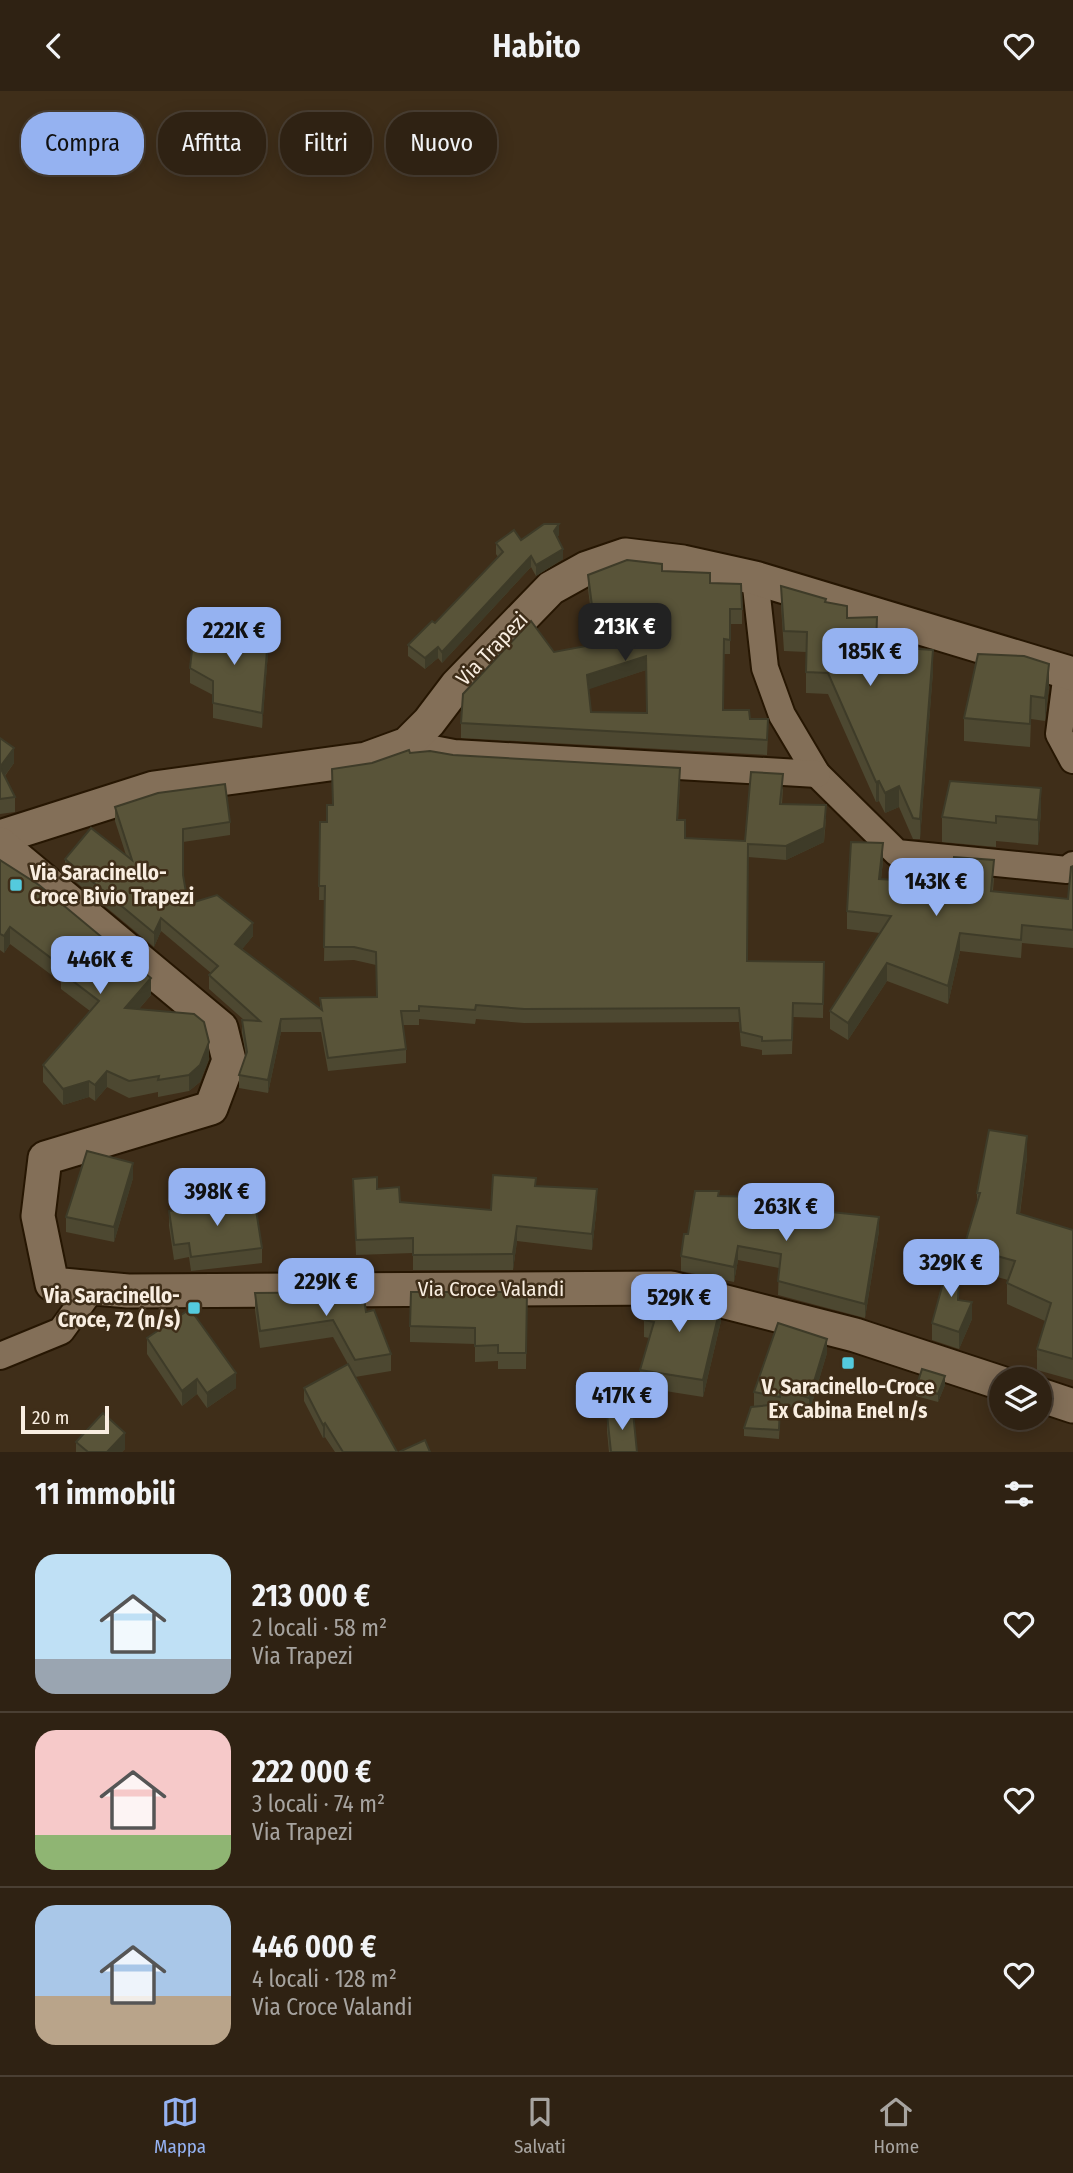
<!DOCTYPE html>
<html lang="it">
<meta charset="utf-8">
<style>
:root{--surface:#2f2213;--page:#372a1c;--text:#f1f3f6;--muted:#a7a4a0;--line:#4a3f33;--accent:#95b2f1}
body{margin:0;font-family:"Fira Sans Condensed",sans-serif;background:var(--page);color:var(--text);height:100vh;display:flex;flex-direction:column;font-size:26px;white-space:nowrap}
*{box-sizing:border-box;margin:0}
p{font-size:23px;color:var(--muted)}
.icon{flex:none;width:38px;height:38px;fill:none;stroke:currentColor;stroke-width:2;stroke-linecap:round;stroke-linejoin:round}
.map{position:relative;height:1361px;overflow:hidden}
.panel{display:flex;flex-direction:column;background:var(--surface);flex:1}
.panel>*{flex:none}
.guide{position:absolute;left:21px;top:21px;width:700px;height:63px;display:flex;gap:14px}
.tools{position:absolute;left:989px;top:1276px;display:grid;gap:14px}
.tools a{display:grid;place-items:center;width:63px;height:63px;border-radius:50%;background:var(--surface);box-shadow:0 4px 18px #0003,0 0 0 2px var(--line);font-size:35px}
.scale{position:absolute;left:21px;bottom:18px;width:88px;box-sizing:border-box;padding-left:7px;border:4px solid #f9eee1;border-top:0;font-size:19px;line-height:24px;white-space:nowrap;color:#f9eee1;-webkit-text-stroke:5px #3f2e19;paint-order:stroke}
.price{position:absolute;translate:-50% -60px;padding:0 16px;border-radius:14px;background:var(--accent);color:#111;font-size:23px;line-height:46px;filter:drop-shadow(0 2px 4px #0008)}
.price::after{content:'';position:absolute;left:50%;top:42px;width:21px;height:16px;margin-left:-10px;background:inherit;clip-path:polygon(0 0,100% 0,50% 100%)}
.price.active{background:#222;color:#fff}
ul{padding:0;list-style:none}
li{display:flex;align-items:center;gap:21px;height:175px;padding:0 35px}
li+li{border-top:2px solid var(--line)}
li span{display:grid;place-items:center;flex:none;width:196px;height:140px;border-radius:21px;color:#555}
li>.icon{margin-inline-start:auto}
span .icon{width:84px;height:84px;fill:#fffc;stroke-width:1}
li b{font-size:30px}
h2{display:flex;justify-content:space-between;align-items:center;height:84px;padding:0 35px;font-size:30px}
.tag{padding:0 24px;border-radius:28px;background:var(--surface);box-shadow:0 4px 18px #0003,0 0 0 2px var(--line);font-size:24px;line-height:63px}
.tag.active{background:var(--accent);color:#111}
header{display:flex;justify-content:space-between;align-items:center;height:91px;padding:0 35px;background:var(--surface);font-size:32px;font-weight:600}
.tab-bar{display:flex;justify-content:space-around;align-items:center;height:98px;border-top:2px solid var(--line);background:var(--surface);font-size:19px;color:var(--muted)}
.tab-bar a{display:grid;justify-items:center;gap:4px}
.tab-bar .active{color:var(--accent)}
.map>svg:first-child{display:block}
</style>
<header><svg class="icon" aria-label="back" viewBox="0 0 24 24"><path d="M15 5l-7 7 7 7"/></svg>Habito<svg class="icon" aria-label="heart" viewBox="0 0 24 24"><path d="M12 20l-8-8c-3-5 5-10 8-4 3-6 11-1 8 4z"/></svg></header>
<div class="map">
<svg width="1073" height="1361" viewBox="0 0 1073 1361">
<rect width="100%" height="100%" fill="#3f2e19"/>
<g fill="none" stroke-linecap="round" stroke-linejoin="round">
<g stroke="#261602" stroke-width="30">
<g id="minor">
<path d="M755,487L765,577L782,624L817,683L897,762L1067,779L1073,774"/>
<path d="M1067,581L1059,643L1073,669"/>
<path d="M407,653L454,662L817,683"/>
<path d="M0,1265L61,1240L93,1196"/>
</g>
</g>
<g stroke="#261602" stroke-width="37">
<g id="tertiary">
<path d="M0,746L154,697L366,668L407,653L429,631L457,594L551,497L587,477L625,464L683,471L755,487L1073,583"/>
<path d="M0,753L221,937L229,969L211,1017L45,1067L38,1125L52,1193L128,1200L671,1197L855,1244L1001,1292"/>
<path d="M1040,1304L1073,1315"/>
</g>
</g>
<use href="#minor" stroke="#836f58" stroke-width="26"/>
<use href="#tertiary" stroke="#836f58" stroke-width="33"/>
</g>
<g fill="#4d4831" fill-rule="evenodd">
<path d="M559,444L557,446L563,468L536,485L531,476L442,572L438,567L425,578L408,565V554L435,532L498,466L496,463V452Z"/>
<path d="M662,480L710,492L742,518V533H730V563H724L723,619L750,628L768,643L767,664L461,647V632L554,561L595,553L588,498V484ZM646,579L647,622L591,621L588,598Z"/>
<path d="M781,495L826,511L847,527L877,555L933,580L920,748H913L899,716L885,722L879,710L876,711L828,603L806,602V561L784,560L781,515Z"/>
<path d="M265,547L268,562L262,637L213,627V604L190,592V577L218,553Z"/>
<path d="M1049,596L1045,630L1031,628L1030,656L964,650V627Z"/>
<path d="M0,647L14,672L5,685L15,706V721L0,723Z"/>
<path d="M410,662L453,664L680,691L678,729L685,747L745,750L783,697L782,713L826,728L824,751L786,769L748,766V870L824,871L823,927L793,926L792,963L762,964V959L741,955L739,931L524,932L476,928L475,933L419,928V934H403L406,958V972L328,980L321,941H281L268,1002L239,997V984L246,965L242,942V929H244L209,898V884L211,882L161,840L154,856L65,782V768L126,764L115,730V716L230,731V744L183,751V785L188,813L253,845L242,858L320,917V907L376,906V874L354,869L324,870L325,809H319L320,731H327L333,714L372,672Z"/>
<path d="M1041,721L1038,754L996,750V756L942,751V726Z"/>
<path d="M0,769L151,904L139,918L209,968L200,991L189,1000L158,1006V1001L129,1007L107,996L95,1010L89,1006L63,1014L43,991V974L90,920L61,898V891L10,853L4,862L0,859Z"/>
<path d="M883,770L881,788L951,792L994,787L993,800L1068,808L1073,775V857L1022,852L1021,867L960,860L948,913L887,890L848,949L830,938V920L880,842L847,838V820Z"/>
<path d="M1027,1066L1020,1123L1073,1139V1289L1037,1279V1258L1045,1230L1007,1213V1192L1008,1189L964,1177V1156L977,1112V1102Z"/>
<path d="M133,1087L114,1151L66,1141V1126Z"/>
<path d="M353,1088L377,1098L400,1111L491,1119L536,1095L597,1114L592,1159L517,1150L513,1179H413V1162L356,1164Z"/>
<path d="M719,1105L765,1120L764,1127L879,1140L865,1227L778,1204L779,1177L738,1169L734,1191L681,1180V1165L688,1143Z"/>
<path d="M169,1120L262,1157V1172L191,1180L189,1166L174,1169L169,1135Z"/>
<path d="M527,1201L526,1278H498V1270L475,1271V1253L410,1251V1235Z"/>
<path d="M255,1202L366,1221L391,1263V1280L355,1286L397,1361H335L325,1346L323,1347L304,1310V1297L348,1273L333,1246L260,1257L255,1219Z"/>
<path d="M959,1209L972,1228L959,1258L932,1249V1232Z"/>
<path d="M644,1229L721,1230L703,1306L640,1296V1279L649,1247L644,1246Z"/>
<path d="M147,1247L236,1297L207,1317L197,1303L182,1315L147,1263Z"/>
<path d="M827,1262L809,1322L781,1313L779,1348L744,1345V1337L754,1316V1301Z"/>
<path d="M945,1294L938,1311L916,1305V1297Z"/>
<path d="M607,1323L637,1361H609L607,1340Z"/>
<path d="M76,1351L125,1358L122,1361H76Z"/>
</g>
<g fill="#3e3b28">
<path d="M559,433V444L554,451V440Z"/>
<path d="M563,458V468L536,485V474Z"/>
<path d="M531,465V476L442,572V561Z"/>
<path d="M268,547V562L262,637V622Z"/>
<path d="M438,556V567L425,578V567Z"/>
<path d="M933,559V580L920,748V728Z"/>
<path d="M646,565V579L587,599V584Z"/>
<path d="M1049,573V596L1045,630V607Z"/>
<path d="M14,657V672L0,691V676Z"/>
<path d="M879,690V710L876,711V691Z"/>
<path d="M899,695V716L885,722V702Z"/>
<path d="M1041,697V721L1038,754V729Z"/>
<path d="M826,714L824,751L786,769V755Z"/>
<path d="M883,752V770L879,806V788Z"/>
<path d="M161,827V840L154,856V842Z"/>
<path d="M253,832V845L235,867V853Z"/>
<path d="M10,836V853L4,862V845Z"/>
<path d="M960,842V860L948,913V895Z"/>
<path d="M887,872V890L848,949V932Z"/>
<path d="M151,887V904L125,934V917Z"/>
<path d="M281,928V941L268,1002V989Z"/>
<path d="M209,951V968L200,991L189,1000V984Z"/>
<path d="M107,980V996L95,1010V994Z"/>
<path d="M89,990V1006L63,1014V998Z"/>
<path d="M1027,1045V1066L1017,1143V1122Z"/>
<path d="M133,1072V1087L114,1151V1136Z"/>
<path d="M597,1098V1114L592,1159V1143Z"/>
<path d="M765,1106V1120L762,1141V1126Z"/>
<path d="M879,1126V1140L865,1227V1213Z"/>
<path d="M517,1135V1150L513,1179V1163Z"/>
<path d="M738,1155V1169L734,1191V1176Z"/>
<path d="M972,1211V1228L959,1258V1241Z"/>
<path d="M721,1213V1230L703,1306V1289Z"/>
<path d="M827,1248V1262L809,1322V1307Z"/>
<path d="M236,1282V1297L207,1317V1302Z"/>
<path d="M945,1285V1294L938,1311V1303Z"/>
<path d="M197,1288V1303L182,1315V1300Z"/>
<path d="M325,1332V1346L323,1347V1334Z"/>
<path d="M125,1342V1358L122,1361H107Z"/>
</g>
<g fill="#595439" stroke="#3e3b28" stroke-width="2" fill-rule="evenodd">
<path d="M544,433H559L554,440L563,458L536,474L531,465L442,561L438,556L425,567L408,554L432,530L435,532L503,461L496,452L514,439L521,449Z"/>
<path d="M627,469L662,473V480L710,482V492L741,493L742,518H730V549L724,548L723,619H749L750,628H768L767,649L461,632L463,603L531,530L554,561L597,553L588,484ZM646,565L647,622L591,621L587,584Z"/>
<path d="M781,495L826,508L825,511L847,515V527L877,526L876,555L933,559L920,728L913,727L899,695L885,702L879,690L876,691L828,582L806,581L807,541L784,540Z"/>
<path d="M224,535L265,540L264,547H268L262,622L213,612V590L190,577L193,550L218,553V542L224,543Z"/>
<path d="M978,563L1024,565L1049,573L1045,607L1031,605L1030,633L964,627Z"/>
<path d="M0,647L14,657L0,676L15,706L0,708Z"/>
<path d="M409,659L410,662L430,660L453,664L680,677L677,729H685V747L745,750L751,681L783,683L780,713L826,714L824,737L786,755L748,753L747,870L824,871L823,913L793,912L792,949L762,950V946L741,941L739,917L524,918L476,914L475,919L419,915V920H401L406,958L328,967L321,927L281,928L268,989L239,984L247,961L242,929L260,930L209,884L218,875L161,827L154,842L65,768L91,737L132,769L115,716L158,702L225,693L230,731L183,738V784L188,813L217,804L253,832L235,853L322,919L320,907L377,906L376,861L354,856H324L325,795H319L320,731H327V714H333L332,678L372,672Z"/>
<path d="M950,690L1041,697L1038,729L996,725V732L942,726Z"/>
<path d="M851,751L883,752L879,788L951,792L954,766L994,769L991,800L1068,808L1071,776L1073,775V839L1022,834L1021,849L960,842L948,895L887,872L848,932L830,920L891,825L847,820Z"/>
<path d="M0,769L39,794L151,887L125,917L194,923L204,931L209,951L200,974L189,984L158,989L159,985L129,990L107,980L95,994L89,990L63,998L43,974L99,910L61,881L64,877L10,836L4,845L0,843Z"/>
<path d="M989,1039L1027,1045L1017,1122L1073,1139V1268L1037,1258L1051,1212L1007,1192L1015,1170L964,1156L980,1102H977Z"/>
<path d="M87,1060L133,1072L114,1136L66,1126Z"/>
<path d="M493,1084L536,1087L535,1095L597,1098L592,1143L517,1135L513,1163L413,1164V1147L356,1149L353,1088L377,1086V1098L399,1096L400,1111L491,1119Z"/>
<path d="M695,1100H719L718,1105L765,1106L762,1126L811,1129L812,1119L879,1126L865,1213L778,1190L781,1163L738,1155L734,1176L681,1165L684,1143H688Z"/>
<path d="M254,1106L262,1157L191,1166L189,1152L174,1154L169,1120Z"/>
<path d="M951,1163L960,1164L958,1209L972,1211L959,1241L932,1232Z"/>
<path d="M647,1200H669L721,1213L703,1289L640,1279L654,1231L644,1229Z"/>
<path d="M363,1201L366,1221L374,1219L391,1263L355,1269L333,1229L260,1240L255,1202Z"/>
<path d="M411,1201H527L526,1262H498V1254L475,1255V1237L410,1235Z"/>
<path d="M190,1218L236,1282L207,1302L197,1288L182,1300L147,1247Z"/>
<path d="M778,1232L827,1248L809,1307L781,1298L780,1306L754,1301Z"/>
<path d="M348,1273L397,1361H343L325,1332L323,1334L304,1297Z"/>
<path d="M922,1278L945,1285L938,1303L916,1297Z"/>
<path d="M780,1313L779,1339L744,1337L751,1316Z"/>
<path d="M633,1321L637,1361H611L607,1323Z"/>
<path d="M103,1322L125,1342L107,1361H88L76,1351Z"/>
<path d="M425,1349L430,1361H399Z"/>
</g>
<g fill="#54cadd" stroke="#3f2e19" stroke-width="2.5">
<rect x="9" y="787" width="14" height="14" rx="3.5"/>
<rect x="187" y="1210" width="14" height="14" rx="3.5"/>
<rect x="841" y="1265" width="14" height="14" rx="3.5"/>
</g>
<g text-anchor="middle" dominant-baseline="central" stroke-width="5" stroke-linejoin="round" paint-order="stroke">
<g font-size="21" fill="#f9eee1" stroke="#3f2e19">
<text transform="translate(492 558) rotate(-46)">Via Trapezi</text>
<text x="491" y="1198">Via Croce Valandi</text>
</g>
<g font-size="21" font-weight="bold" fill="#f9eee1" stroke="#3f2e19" text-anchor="start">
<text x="30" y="782">Via Saracinello-<tspan x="30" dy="24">Croce Bivio Trapezi</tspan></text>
<text x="180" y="1205" text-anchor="end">Via Saracinello-<tspan x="180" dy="24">Croce, 72 (n/s)</tspan></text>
<text x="848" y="1296" text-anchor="middle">V. Saracinello-Croce<tspan x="848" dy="24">Ex Cabina Enel n/s</tspan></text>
</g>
</g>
</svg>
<div class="tools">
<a><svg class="icon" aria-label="layers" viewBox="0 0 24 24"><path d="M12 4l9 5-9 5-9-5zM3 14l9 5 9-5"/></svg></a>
</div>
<div class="scale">20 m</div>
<b class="price active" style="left:625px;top:572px">213K €</b>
<b class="price" style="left:234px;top:576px">222K €</b>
<b class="price" style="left:870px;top:597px">185K €</b>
<b class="price" style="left:936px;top:827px">143K €</b>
<b class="price" style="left:100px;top:905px">446K €</b>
<b class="price" style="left:217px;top:1137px">398K €</b>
<b class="price" style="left:786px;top:1152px">263K €</b>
<b class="price" style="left:951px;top:1208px">329K €</b>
<b class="price" style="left:326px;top:1227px">229K €</b>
<b class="price" style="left:679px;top:1243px">529K €</b>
<b class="price" style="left:622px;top:1341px">417K €</b>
<div class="guide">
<a class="tag active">Compra</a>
<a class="tag">Affitta</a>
<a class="tag">Filtri</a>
<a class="tag">Nuovo</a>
</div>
</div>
<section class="panel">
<h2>11 immobili<svg class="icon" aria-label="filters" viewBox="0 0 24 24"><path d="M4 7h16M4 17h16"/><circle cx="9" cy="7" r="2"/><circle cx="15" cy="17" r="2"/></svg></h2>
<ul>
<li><span style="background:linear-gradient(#bfe0f5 75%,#9aa5b1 0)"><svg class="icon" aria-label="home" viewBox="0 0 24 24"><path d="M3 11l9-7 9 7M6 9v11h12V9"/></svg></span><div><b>213 000 €</b><p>2 locali · 58 m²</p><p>Via Trapezi</p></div><svg class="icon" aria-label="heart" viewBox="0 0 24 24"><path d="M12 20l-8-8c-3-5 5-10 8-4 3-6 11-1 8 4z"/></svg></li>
<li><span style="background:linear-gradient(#f6c9c9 75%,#8fb573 0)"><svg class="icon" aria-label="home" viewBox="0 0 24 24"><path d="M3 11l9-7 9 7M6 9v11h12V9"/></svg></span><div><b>222 000 €</b><p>3 locali · 74 m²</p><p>Via Trapezi</p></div><svg class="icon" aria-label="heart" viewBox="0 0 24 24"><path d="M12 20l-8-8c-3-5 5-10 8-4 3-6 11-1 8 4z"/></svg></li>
<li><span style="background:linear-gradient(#a9c7e8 65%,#b9a48a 0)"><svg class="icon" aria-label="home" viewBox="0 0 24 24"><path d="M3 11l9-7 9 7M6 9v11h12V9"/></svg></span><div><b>446 000 €</b><p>4 locali · 128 m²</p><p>Via Croce Valandi</p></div><svg class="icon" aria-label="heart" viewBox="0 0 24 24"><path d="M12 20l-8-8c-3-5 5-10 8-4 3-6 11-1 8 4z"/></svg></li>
</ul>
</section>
<nav class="tab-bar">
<a class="active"><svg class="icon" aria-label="map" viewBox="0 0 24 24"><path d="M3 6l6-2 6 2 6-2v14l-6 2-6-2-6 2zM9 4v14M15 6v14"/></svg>Mappa</a>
<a><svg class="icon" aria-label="saved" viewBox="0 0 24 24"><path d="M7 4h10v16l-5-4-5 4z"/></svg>Salvati</a>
<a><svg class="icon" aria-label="home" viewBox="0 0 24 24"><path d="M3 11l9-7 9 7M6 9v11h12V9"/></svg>Home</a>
</nav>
